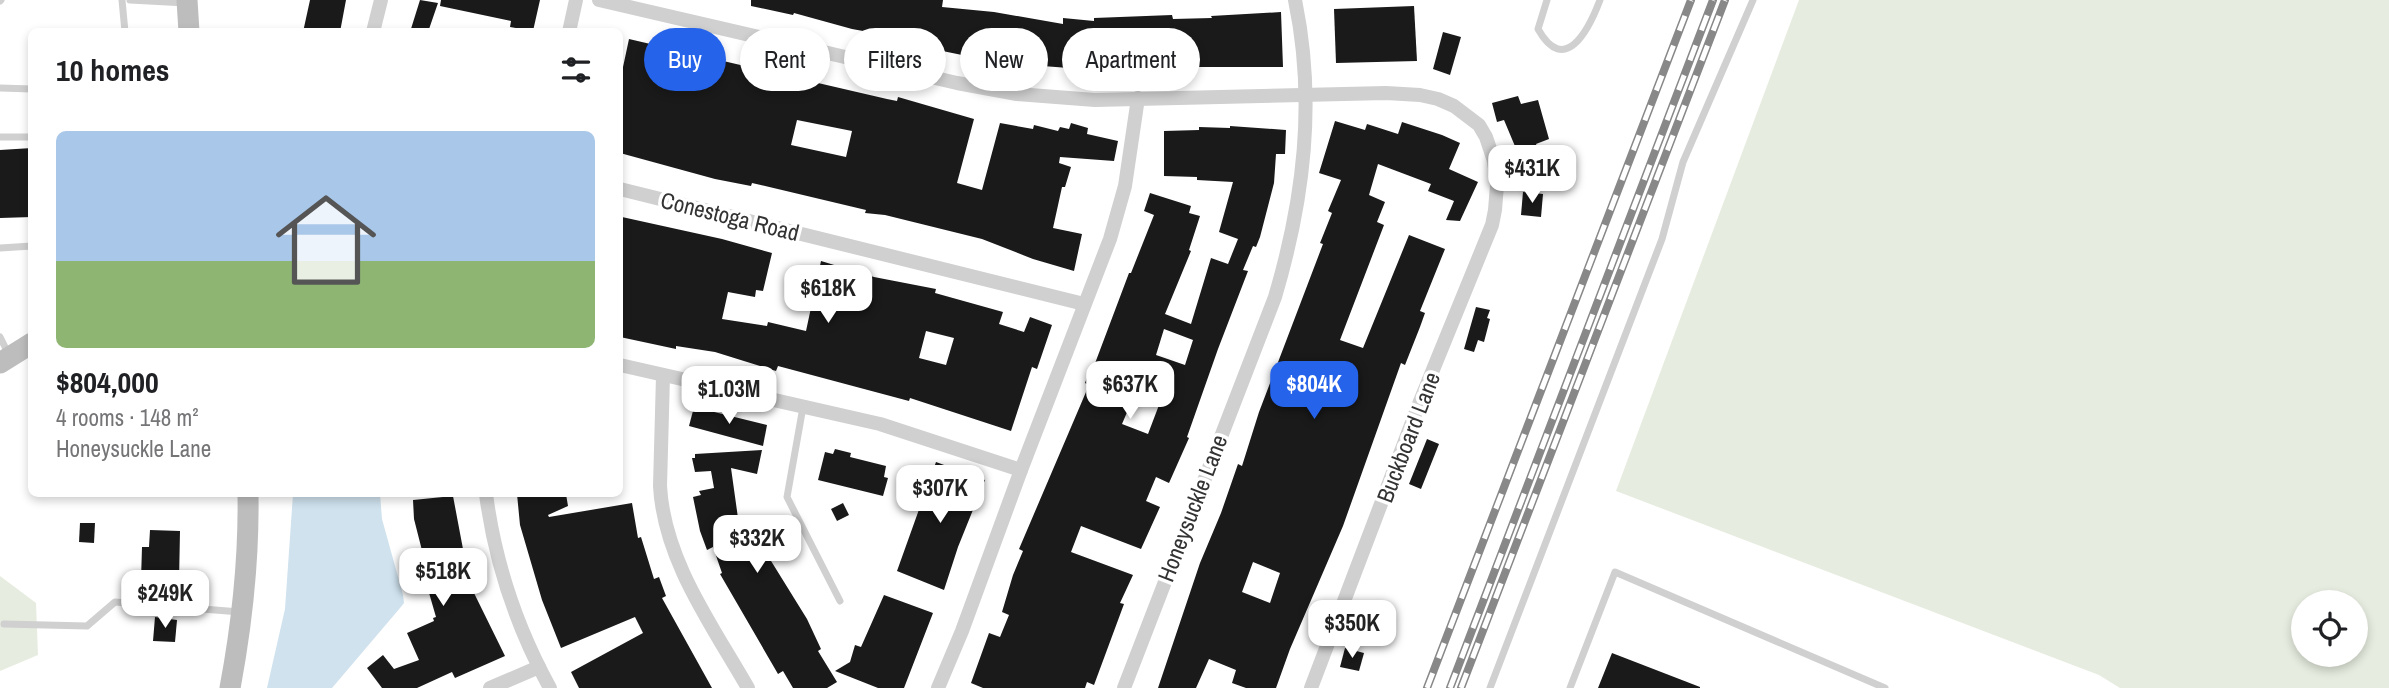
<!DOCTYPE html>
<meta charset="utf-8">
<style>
:root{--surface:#fff;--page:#f2f2f2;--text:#202124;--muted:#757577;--accent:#2563eb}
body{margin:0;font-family:"Archivo Narrow",sans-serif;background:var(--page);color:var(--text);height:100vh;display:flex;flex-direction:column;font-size:26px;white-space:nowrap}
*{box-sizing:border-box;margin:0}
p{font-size:23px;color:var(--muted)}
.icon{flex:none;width:38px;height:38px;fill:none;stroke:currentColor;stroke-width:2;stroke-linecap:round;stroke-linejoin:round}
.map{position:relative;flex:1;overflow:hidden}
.details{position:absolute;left:28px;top:28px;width:595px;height:469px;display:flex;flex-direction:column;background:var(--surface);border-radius:10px;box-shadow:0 4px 10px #0003}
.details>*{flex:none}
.guide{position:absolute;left:644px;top:28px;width:665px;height:63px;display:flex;gap:14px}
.buttons{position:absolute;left:2291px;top:590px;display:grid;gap:14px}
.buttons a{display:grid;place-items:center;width:77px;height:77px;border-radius:50%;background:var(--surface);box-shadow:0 4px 10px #0003;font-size:35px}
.price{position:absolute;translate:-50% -60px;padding:0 16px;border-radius:14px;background:#fff;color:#222;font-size:23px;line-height:46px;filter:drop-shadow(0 2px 4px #0008)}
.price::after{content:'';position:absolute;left:50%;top:42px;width:21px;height:16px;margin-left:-10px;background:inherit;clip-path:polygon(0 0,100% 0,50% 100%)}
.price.on{background:var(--accent);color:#fff}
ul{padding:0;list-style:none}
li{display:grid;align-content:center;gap:14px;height:371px;padding:0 28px}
li span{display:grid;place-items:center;height:217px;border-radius:10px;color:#555}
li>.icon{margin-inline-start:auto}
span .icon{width:126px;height:126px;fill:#fffc;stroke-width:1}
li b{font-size:30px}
h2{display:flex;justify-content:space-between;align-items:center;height:84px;padding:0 28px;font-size:30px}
.pill{padding:0 24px;border-radius:32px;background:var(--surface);box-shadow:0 4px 10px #0003;font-size:24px;line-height:63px}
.pill.on{background:var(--accent);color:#fff}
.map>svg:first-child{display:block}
</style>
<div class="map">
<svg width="2389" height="688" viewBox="0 0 2389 688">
<rect width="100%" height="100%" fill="#fff"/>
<g fill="#e6ecdf" fill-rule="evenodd">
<path d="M1799,0H2389V688H2120L2099,675L1616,491ZM2303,602H2356V654H2303Z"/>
<path d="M0,576L36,603L38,655L0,671Z"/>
</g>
<path fill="#cfe2ee" d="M293,494H380L382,519L403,595L404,603L400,608L332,688H267L285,609Z"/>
<g fill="#1a1a1a" fill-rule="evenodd">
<path d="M310,0H346L340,32H303Z"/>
<path d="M420,0L438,3L428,32H410Z"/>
<path d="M441,0H540L533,31L510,27L511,21L440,6Z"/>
<path d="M751,0H943L942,7L994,12L1063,24V18L1094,21V18L1172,15L1173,19L1212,18L1211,16L1281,12L1283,67H1163L1095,70V63H1070L1069,68L1001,63L923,47L924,42L852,29L794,13L793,15L751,6Z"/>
<path d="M1414,6L1417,61L1336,63L1334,9Z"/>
<path d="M1443,32L1461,37L1450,75L1433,69Z"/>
<path d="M629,39L887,99L897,101L898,97L974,119L957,183L982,190L1000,123L1033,129L1034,125L1058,131L1060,127L1069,129L1071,123L1088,128L1087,134L1118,141L1114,161L1060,157L1059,163L1071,167L1065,187H1062L1053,228L1082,234L1074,271L1033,259L982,239L885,215L865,213L866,210L752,183L751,186L715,179L620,153V81ZM797,120L852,131L846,157L791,145Z"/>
<path d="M1518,96L1521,104L1538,100L1549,139L1536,144L1539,152L1524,158L1520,150L1517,151L1504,120L1497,122L1492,103Z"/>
<path d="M1335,121L1365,130L1367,124L1398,134L1402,122L1442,135L1460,143L1449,169L1478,182L1460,221L1446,220L1454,201L1428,191L1431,184L1378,164L1369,195L1385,202L1377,222L1384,225L1340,340L1363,348L1409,235L1445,249L1420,311L1425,313L1420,327L1405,365L1401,363L1343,526L1290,649L1276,688H1246L1232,683L1236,670L1209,659L1196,688H1158L1200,563L1221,513L1238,464L1242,466L1259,412L1323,244L1320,243L1332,213L1328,211L1341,180L1319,173ZM1253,562L1280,573L1270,603L1242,592Z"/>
<path d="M1230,126L1286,130L1285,154H1276L1274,183L1260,237L1256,247L1253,246L1243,270L1248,271L1218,349L1187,437L1189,438L1169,483L1156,477L1146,501L1160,507L1141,549L1081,526L1071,552L1133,575L1120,603L1124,604L1094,685L1087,682L1085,688H983L971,683L989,633L1000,637L1009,615L1002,612L1013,575L1023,551L1019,549L1089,385L1085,383L1092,365L1094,366L1129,273H1131L1154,215L1144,211L1150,193L1191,206L1189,213L1200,216L1189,250L1191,251L1165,314L1191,324L1211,258L1228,264L1238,239L1219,232L1233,182L1197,180V177L1164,176V131L1199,130V127L1230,128ZM1164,329L1193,340L1185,365L1156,355ZM1134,396L1159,405L1148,434L1122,424Z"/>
<path d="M32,148V217L0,218V150Z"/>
<path d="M1523,192L1543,194L1541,217L1521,215Z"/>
<path d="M622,217L722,239L772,253L763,291L756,290L755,297L728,292L722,319L767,326L768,322L806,331L821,261L874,277L936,289L935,293L1003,312L999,324L1024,332L1030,317L1052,325L1037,369L1032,367L1011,431L910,398L909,401L778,366L776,371L715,352L676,346V349L620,337V227ZM926,331L954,338L946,365L919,358Z"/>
<path d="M1476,307L1490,310L1487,318L1490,319L1484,342L1478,340L1474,352L1464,349Z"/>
<path d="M694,407L767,425L763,446L689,426Z"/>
<path d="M1427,439L1439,444L1421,489L1409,484Z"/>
<path d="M835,449L851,453L850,457L886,466L884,477L888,478L883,496L818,480L825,452L833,454Z"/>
<path d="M762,450L757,474L731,468L738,518L744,516L757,552L763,548L807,619L821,649L818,651L837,682L827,688H793L783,671L778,674L720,574L722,573L713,547L707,550L700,531L693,497L701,495L699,491L714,488L711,471L695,472L692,458H695V454Z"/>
<path d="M936,462L985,480L958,547L944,590L897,571Z"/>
<path d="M517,494H566L568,506L548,515L549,517L632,503L638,538L641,537L654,579L659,577L666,596L662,598L712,688H579L571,672L643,633L635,617L561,648L542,600L520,525Z"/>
<path d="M453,496L463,549L459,550L471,594L474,593L505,656L455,678L452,672L417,688H382L367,668L383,655L394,669L419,660L407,633L434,621L433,618L436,617L425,579L429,578L414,519L413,500Z"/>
<path d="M843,503L849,515L837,521L831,509Z"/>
<path d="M80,523H95L94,543L79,542Z"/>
<path d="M150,530L180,531L179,582L141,580L142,547H149Z"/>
<path d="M884,595L933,613L904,688H878L835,671L850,662L855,645L861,647Z"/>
<path d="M155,617L177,620L175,642L153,641Z"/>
<path d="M1345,648L1364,653L1359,671L1340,667Z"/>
<path d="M1612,653L1700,687V688H1598Z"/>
</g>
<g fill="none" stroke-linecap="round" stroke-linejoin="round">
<g stroke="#d0d0d0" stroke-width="7">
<path d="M122,0L125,32"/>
<path d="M130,0L186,3"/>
<path d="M1547,0L1538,29C1565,77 1589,29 1600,0"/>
<path d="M0,1L1,0"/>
<path d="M0,88L32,89"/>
<path d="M0,137H32"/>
<path d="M0,248L32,246"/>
<path d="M0,337L9,355"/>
<path d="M803,407L787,497L840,601"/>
<path d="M4,624L87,626L115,602L240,612"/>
<path d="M1490,688L1662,239L1683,162L1753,0"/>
<path d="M1570,688L1615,572L1885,688"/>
</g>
<g stroke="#d0d0d0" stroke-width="14">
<path d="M599,0L957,83L1017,94L1095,100L1386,93L1420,95L1438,99L1454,106L1479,125L1486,137L1494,161L1497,185L1495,210L1492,225L1419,404L1311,688"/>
<path d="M373,32L381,0"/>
<path d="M569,32L576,0"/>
<path d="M620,189L1084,304"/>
<path d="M620,365L880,424L1021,470"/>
<path d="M663,376L660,486C664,560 712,625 748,688"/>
<path d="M486,494C495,563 516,626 550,688"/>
<path d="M490,688L539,667"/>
<path d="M938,688L962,631L1021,470L1110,239L1125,186L1138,98"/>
<path d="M1124,688L1275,297C1304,199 1316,101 1295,0"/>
</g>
<g stroke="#bdbdbd" stroke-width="21">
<path d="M187,0L189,32"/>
<path d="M0,363L32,343"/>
<path d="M230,688C242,624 249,558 248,494"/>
</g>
<g stroke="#888" stroke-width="8">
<g id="rail">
<path d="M1427,688L1691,0"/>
<path d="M1450,688L1713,0"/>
<path d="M1461,688L1725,0"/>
</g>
</g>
<use href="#rail" stroke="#fff" stroke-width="5" stroke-dasharray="16" stroke-linecap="butt"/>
</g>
<g text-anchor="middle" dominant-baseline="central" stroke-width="7" stroke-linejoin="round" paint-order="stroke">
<g font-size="23" fill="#333" stroke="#fff">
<text transform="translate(730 216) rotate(14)">Conestoga Road</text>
<text transform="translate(1408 437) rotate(-69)">Buckboard Lane</text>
<text transform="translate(1192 508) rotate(-69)">Honeysuckle Lane</text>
</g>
</g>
</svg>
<div class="buttons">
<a><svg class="icon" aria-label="locate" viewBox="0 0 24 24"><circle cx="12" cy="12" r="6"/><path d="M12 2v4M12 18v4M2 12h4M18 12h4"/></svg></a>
</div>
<b class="price" style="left:1532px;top:205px">$431K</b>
<b class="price" style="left:828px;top:325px">$618K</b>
<b class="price" style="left:1130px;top:421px">$637K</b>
<b class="price on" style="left:1314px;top:421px">$804K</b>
<b class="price" style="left:729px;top:426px">$1.03M</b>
<b class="price" style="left:940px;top:525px">$307K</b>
<b class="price" style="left:757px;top:575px">$332K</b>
<b class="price" style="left:443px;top:608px">$518K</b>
<b class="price" style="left:165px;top:630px">$249K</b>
<b class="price" style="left:1352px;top:660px">$350K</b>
<div class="guide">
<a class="pill on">Buy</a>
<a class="pill">Rent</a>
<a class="pill">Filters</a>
<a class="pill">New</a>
<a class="pill">Apartment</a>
</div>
<section class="details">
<h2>10 homes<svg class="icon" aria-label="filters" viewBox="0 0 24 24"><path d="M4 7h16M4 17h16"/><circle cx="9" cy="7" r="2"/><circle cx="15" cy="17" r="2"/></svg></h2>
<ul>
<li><span style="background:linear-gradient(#a9c7e8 60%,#8fb573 0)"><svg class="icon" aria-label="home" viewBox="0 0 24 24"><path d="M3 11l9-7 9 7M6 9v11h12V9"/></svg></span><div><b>$804,000</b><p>4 rooms · 148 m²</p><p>Honeysuckle Lane</p></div></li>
</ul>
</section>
</div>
